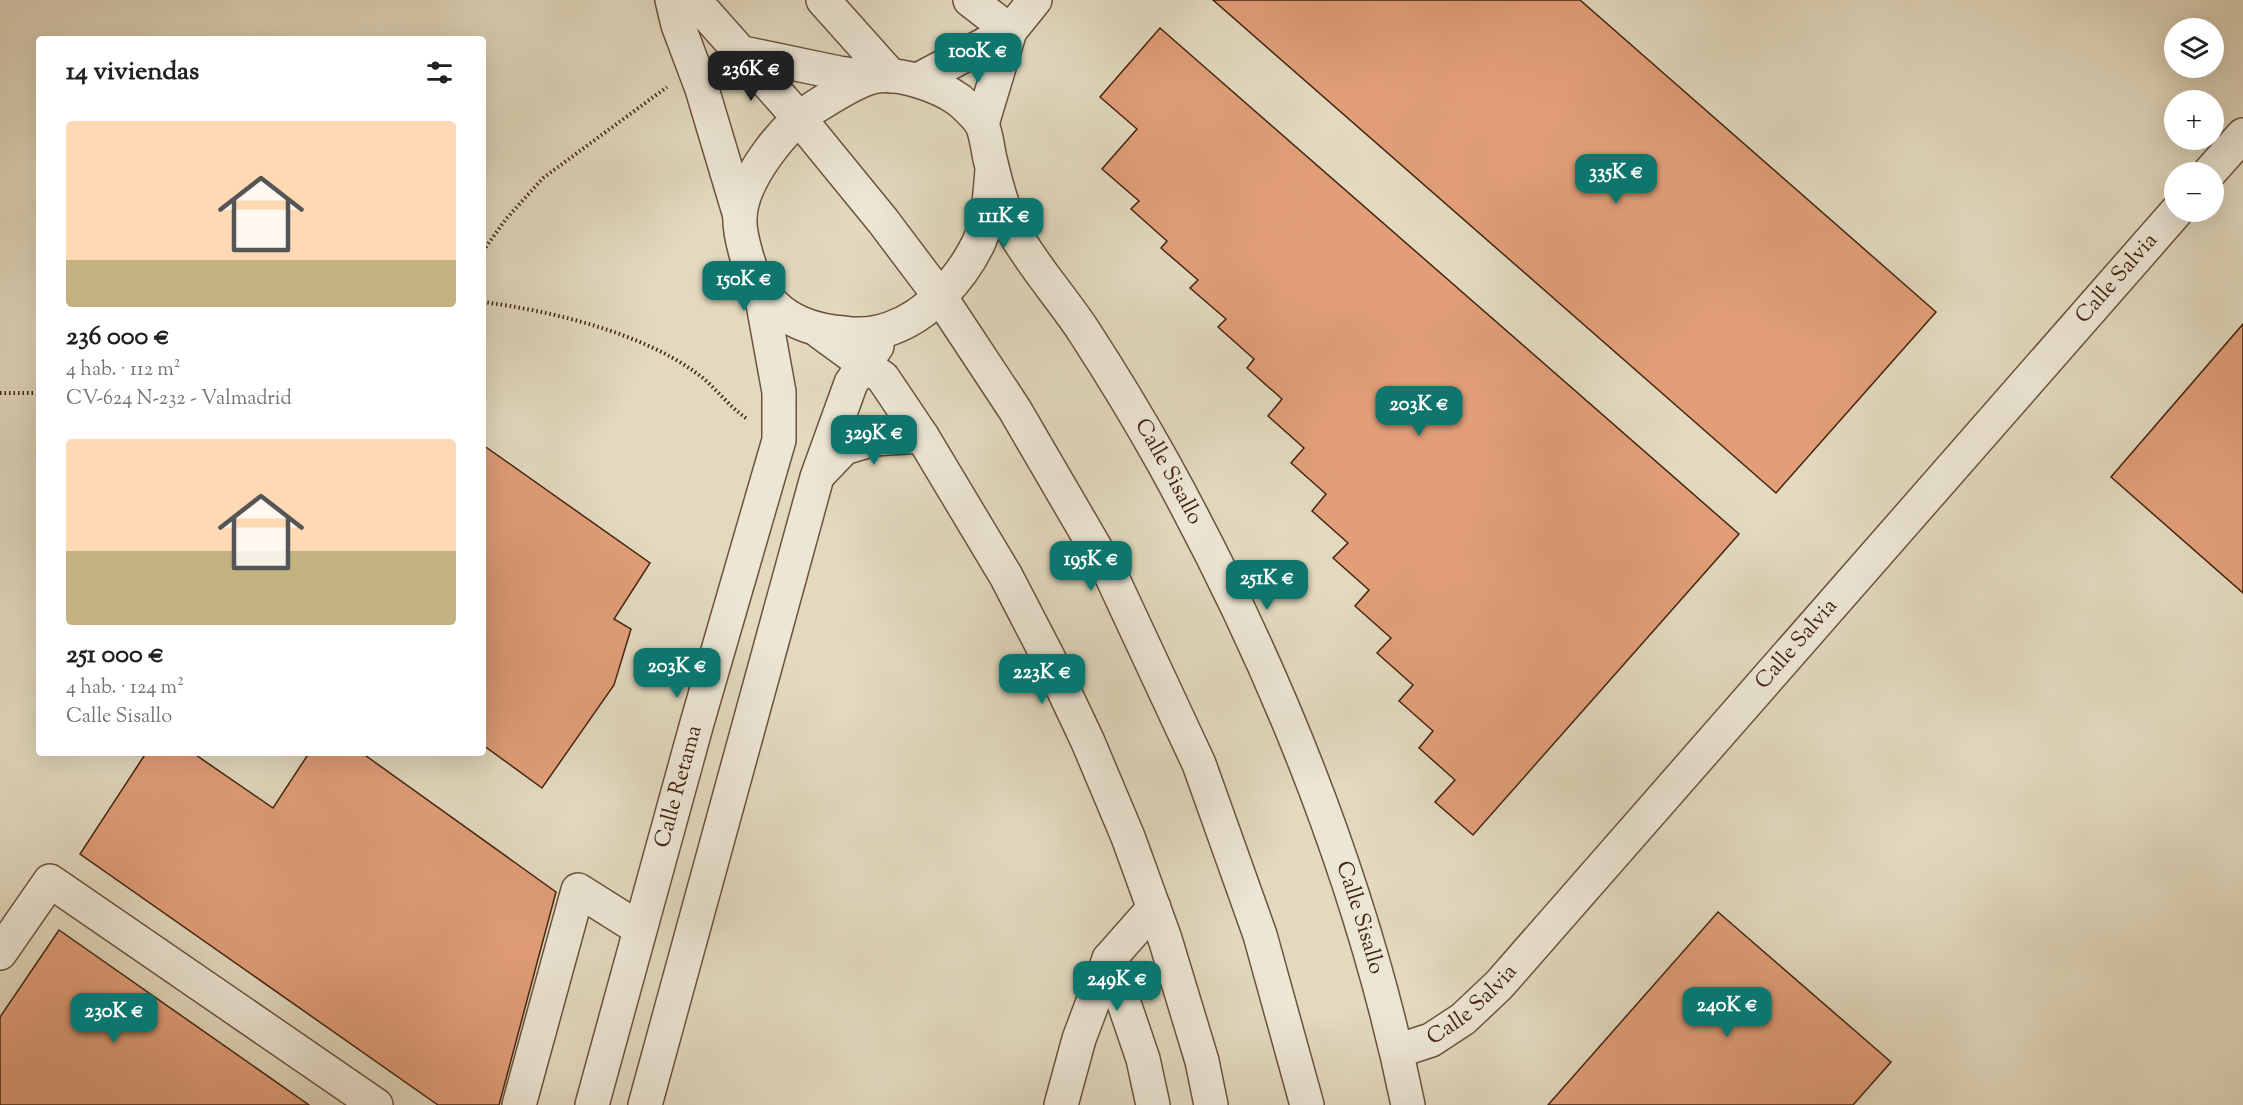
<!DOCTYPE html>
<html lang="es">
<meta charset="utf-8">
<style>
:root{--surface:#fff;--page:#f6f6f6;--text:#202124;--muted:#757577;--accent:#0f766e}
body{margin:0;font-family:"Sorts Mill Goudy",serif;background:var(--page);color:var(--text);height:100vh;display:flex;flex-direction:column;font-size:22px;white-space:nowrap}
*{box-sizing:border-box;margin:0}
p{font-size:20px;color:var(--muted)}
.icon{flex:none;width:33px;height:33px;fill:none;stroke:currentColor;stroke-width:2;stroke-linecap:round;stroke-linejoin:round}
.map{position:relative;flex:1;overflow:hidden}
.drawer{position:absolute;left:36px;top:36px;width:450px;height:720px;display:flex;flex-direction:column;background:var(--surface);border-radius:6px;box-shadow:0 6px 24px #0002}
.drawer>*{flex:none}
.tools{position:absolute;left:2164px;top:18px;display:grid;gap:12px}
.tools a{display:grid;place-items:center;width:60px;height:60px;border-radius:50%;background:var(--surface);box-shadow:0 6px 24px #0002;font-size:30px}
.price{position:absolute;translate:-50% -51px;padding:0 14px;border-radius:12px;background:var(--accent);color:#fff;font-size:20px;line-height:39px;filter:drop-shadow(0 2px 3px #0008)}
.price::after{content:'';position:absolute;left:50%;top:36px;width:18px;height:14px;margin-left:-9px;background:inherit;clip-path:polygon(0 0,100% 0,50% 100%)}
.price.active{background:#222;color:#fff}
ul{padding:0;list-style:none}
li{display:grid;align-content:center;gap:12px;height:318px;padding:0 30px}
li span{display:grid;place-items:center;height:186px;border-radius:6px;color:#555}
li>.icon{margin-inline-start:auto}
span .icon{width:108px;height:108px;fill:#fffc;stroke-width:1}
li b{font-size:26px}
h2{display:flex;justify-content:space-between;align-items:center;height:72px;padding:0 30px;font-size:26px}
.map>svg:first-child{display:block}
</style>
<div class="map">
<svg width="2243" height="1105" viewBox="0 0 2243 1105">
<rect width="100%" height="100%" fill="#e2d9be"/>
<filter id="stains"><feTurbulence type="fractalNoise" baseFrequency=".00333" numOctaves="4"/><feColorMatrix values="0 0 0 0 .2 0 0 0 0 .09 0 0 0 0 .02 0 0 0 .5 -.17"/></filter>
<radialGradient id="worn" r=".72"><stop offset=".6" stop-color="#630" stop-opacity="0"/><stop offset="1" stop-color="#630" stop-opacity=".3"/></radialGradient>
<g fill="#e19e79" stroke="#442510" stroke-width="1.5">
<path d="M1213,0H1580L1936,312L1776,493Z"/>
<path d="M1160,28L1739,534L1473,835L1435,802L1455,780L1419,748L1433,731L1399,701L1413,685L1377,653L1391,638L1355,606L1369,590L1333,558L1348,543L1312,511L1326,494L1291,463L1304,448L1268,416L1282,399L1247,368L1254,359L1218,327L1226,319L1190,288L1198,280L1161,248L1167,241L1131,209L1139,201L1102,169L1137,129L1100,97Z"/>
<path d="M2243,324V593L2111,477Z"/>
<path d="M483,445L650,563L614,619L631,629L614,685L542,788L483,745Z"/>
<path d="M146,753H193L273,808L309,753H362L556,892L499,1105H438L80,854Z"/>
<path d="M1718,912L1891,1062L1853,1105H1548Z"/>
<path d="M59,930L309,1105H0V1017Z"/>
</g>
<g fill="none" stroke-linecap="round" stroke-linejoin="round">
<g stroke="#6c523c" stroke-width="36">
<g id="minor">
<path d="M672,0L678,25L702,89L740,216"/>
<path d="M694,0L798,117L883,221L941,298L1015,410L1110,573L1199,764L1260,935L1307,1105"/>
<path d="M823,0L891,76"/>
<path d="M970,0L1010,31"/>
<path d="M743,53L839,73L871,77"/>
<path d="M918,80L1010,31"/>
<path d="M982,124L1010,31L1035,0"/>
<path id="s1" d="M992,170C990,193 989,220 979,242C962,278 928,316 889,329C875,334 858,335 844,333C791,329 760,305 746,254C743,243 739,229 740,217C742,179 784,126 815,107C829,98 857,81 872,77C897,71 938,85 959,100C967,107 979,118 983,127C987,138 988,152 991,163C996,184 1004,214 1014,232C1034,267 1061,297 1083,330C1111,373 1139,419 1164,464C1274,664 1362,881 1408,1105"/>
<path d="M2210,172L2243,135"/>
<path d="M820,332L883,378L922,436L1006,576L1048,657L1088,742L1128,837L1165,939L1202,1061L1211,1105"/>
<path d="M820,473L844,448L874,439L922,436"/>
<path d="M0,953L50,881L376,1105"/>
<path d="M1109,959L1143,1059L1153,1105"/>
<path id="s2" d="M1397,1051L1431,1040L1463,1019L1499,985L2176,212"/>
<path d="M519,1105L578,890L640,929"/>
<path id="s3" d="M592,1105L697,723L779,440V392L761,293"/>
<path d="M645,1105L817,477L851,383L877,346"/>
<path d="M1061,1105L1079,1039L1109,959L1154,908"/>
</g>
</g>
<g stroke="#442510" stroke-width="4" stroke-dasharray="1.5 3" stroke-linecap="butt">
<path d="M483,251L506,219L543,178L667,87"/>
<path d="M483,302C551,311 639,332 695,372C714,385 727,405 746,418"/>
<path d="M0,393H39"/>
</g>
<use href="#minor" stroke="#ece6d5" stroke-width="33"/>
</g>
<g text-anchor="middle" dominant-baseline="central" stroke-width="5" stroke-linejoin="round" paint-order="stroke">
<g font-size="22" fill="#442510" stroke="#ece6d5">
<text stroke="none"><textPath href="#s2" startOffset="1062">Calle Salvia</textPath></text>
<text stroke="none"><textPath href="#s1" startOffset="1146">Calle Sisallo</textPath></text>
<text stroke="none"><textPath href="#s2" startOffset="576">Calle Salvia</textPath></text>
<text stroke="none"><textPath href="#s3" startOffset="330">Calle Retama</textPath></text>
<text stroke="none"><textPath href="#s1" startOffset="1632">Calle Sisallo</textPath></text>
<text stroke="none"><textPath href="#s2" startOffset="90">Calle Salvia</textPath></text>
</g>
</g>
<rect width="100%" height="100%" filter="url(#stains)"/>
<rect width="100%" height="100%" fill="url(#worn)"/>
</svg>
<div class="tools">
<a><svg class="icon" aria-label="layers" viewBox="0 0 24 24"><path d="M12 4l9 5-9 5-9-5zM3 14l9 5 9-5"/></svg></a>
<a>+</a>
<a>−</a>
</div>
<b class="price" style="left:978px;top:84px">100K €</b>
<b class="price active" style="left:751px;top:102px">236K €</b>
<b class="price" style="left:1616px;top:205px">335K €</b>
<b class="price" style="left:1004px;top:249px">111K €</b>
<b class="price" style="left:744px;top:312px">150K €</b>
<b class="price" style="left:1419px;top:437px">203K €</b>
<b class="price" style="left:874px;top:466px">329K €</b>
<b class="price" style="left:1091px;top:592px">195K €</b>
<b class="price" style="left:1267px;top:611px">251K €</b>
<b class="price" style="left:677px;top:699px">203K €</b>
<b class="price" style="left:1042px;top:705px">223K €</b>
<b class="price" style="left:1117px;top:1012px">249K €</b>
<b class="price" style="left:1727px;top:1038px">240K €</b>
<b class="price" style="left:114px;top:1044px">230K €</b>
<section class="drawer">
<h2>14 viviendas<svg class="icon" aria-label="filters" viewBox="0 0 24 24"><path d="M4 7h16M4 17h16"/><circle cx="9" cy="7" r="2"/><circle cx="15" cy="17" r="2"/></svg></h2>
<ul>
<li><span style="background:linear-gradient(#ffd9b3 75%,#c2b280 0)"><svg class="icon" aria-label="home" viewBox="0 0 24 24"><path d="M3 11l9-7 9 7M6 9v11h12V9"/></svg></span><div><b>236 000 €</b><p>4 hab. · 112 m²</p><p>CV-624 N-232 - Valmadrid</p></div></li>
<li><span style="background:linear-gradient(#ffd9b3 60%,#c2b280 0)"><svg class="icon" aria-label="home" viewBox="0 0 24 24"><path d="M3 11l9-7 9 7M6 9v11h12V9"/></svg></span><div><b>251 000 €</b><p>4 hab. · 124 m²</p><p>Calle Sisallo</p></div></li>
</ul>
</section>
</div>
